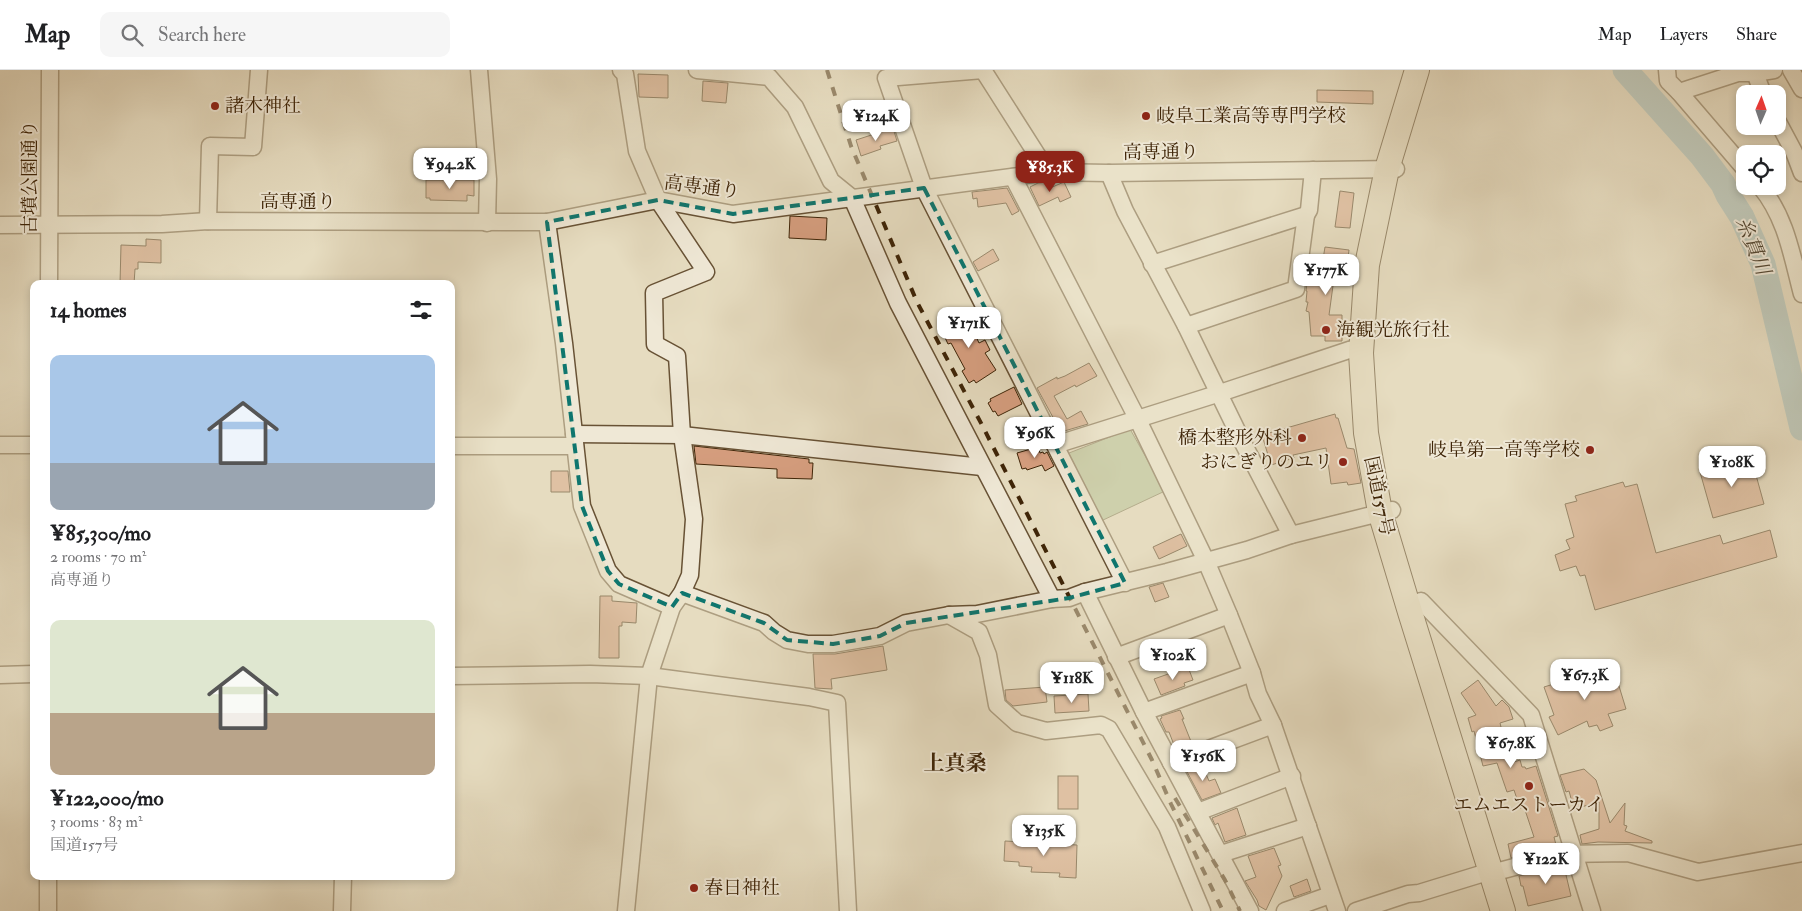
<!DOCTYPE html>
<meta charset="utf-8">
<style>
:root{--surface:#fff;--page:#f6f6f6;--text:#202124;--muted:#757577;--line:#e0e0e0;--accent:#8f2418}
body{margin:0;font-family:"IM FELL Double Pica","Noto Serif JP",serif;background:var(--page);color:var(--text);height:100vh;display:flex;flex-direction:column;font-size:19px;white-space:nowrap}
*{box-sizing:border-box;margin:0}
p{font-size:16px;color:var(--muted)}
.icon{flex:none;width:28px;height:28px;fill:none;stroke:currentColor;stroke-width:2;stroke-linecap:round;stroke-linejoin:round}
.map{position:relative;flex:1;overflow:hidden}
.side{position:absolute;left:30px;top:210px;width:425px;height:600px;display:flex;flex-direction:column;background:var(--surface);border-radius:10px;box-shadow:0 2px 8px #0003}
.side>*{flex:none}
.needle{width:32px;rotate:2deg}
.controls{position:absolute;left:1736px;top:15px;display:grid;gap:10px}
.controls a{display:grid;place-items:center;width:50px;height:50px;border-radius:10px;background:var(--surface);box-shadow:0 2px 8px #0003;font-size:25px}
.price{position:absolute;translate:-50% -42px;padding:0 11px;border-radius:10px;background:#fff;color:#222;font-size:16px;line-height:32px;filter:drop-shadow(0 1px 2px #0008)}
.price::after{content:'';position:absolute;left:50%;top:30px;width:15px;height:11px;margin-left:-8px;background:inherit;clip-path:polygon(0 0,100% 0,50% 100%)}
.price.selected{background:var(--accent);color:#fff}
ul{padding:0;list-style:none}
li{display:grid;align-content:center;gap:10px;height:265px;padding:0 20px}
li span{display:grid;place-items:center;height:155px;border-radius:10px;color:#555}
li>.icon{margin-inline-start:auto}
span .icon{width:90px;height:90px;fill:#fffc;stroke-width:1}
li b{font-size:21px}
h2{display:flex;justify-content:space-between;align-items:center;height:60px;padding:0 20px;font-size:21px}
header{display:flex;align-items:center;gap:30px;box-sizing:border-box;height:70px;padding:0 25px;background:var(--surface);border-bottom:1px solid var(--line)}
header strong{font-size:24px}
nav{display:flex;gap:28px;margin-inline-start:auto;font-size:18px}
.search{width:350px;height:45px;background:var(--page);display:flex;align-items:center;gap:12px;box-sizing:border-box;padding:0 18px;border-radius:10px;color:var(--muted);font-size:19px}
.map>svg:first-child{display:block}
</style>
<header>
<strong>Map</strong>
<div class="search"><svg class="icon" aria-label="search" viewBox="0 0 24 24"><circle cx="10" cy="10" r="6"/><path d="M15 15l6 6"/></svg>Search here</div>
<nav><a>Map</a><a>Layers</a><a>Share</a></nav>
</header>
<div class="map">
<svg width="1802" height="841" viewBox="0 0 1802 841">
<rect width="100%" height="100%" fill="#e6dcc0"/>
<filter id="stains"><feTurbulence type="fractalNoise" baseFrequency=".004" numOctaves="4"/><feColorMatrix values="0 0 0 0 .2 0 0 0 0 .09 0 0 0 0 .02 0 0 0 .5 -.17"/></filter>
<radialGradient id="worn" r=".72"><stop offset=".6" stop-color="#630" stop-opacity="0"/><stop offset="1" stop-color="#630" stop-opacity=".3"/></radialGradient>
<path fill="#b2c195" stroke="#78724e" d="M1130,359L1165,421L1101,451L1064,385Z"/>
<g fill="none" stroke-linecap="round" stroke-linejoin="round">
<path stroke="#99b9bb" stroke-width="25" d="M1625,0L1702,86L1723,114L1728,125L1742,147L1763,194L1802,358"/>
</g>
<g fill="#d79f80" stroke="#3e2407">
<path d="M638,4L668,5V28L639,27Z"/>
<path d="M703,11L728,13L726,33L702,31Z"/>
<path d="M1317,20L1373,21V34L1317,32Z"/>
<path d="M893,58L897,71L880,76L881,79L861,86L856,70Z"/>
<path d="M426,110H474V126L467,125V131L430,130V128H426Z"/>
<path d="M1047,112L1050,118L1064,112L1071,127L1060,132L1058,127L1039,136L1030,117L1038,113Z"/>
<path d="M1007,118L1019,141L1012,145L1006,133L978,137L977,128L973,129L972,122Z"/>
<path d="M1340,121L1354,123L1350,158L1335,157Z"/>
<path d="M790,146L827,148L826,170L789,168Z"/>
<path d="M146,169L161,170V193L138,192V199H135L134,214H120L121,175L146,176Z"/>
<path d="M1325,177L1349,180L1346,203L1335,201L1329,245H1342V271H1325V266H1311L1309,242L1306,241L1308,232H1306L1307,221H1306L1308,206L1320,208Z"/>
<path d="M993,179L999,190L978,201L973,192Z"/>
<path d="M966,245L979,273L985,270L990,280L985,283L996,300L976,313L974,310L969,313L962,301L965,299L951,273L948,274L940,257Z"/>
<path d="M1089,293L1097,306L1076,317L1075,315L1054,326L1067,349L1081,341L1088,354L1061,362L1037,318L1057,307V309L1065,306Z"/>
<path d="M1014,317L1022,334L998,346L995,341L993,342L988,333L991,331L990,329Z"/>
<path d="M1335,344L1336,348H1338L1347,378L1354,379L1361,413L1348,415L1347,412L1331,414L1326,378L1293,385L1294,388L1271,395L1262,365Z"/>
<path d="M694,376L809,389V393H813L812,409L777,408V399L696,394Z"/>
<path d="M1038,377L1040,383L1043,382L1044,384L1047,382L1054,396L1045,401L1042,395L1027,400L1026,398L1022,399L1017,383Z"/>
<path d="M1751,387L1764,434L1713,448L1700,402Z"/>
<path d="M551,401H568L570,422H551Z"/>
<path d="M1623,412L1625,417L1637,414L1656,483L1720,465L1723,474L1770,460L1777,487L1595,540L1585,505L1580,506L1576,496L1560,501L1555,485L1570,479L1566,470L1574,467L1565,434L1577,431L1575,426Z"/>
<path d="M1181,464L1187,476L1159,489L1153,477Z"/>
<path d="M1163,513L1169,527L1155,532L1149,517Z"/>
<path d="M600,526H612V531L637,533L636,553L622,552V556H619V588H599Z"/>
<path d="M883,576L887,600L831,609L832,619L815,618L813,584H835Z"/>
<path d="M1188,597L1193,610L1184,613L1185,616L1161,625L1154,609Z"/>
<path d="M1609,597L1611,605L1615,603L1626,639L1608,644L1613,656L1600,661L1597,655L1589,657L1587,651L1558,665L1549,647L1554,645L1544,617Z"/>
<path d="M1478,610L1496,636L1502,630L1509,637L1513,649L1500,653L1505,673L1508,672L1514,692L1520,690L1522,697H1525L1526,699L1536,696L1558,766L1554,767L1556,775L1511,788L1508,774L1534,767L1524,737L1520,738L1514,720L1507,722L1497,693L1483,696L1474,661L1472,662L1468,648L1476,645L1461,623Z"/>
<path d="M1045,617L1047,632L1013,636L1006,630L1005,620Z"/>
<path d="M1088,624L1089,641L1055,643L1054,626Z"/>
<path d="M1180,640L1184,649H1182L1192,674L1176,680L1169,662H1166L1160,649L1162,648L1161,646Z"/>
<path d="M1201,692L1209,711L1215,709L1221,723L1202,730L1185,698Z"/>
<path d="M1584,699L1596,710L1610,753L1625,733L1624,755L1627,756L1625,761L1652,771V773L1598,772L1582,774L1580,765L1599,759V732L1574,739L1569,721L1566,722L1560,705Z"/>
<rect x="1058" y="706" width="20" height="33"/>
<path d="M1237,738L1246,765L1225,772L1218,753L1215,755L1212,748Z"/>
<path d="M1005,771L1077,775L1076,808L1059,807L1060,803L1031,802L1032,797L1019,796V792L1004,791Z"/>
<path d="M1274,778L1281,795L1278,796L1282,806L1266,840L1259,836L1257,830L1245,811L1256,807L1248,786Z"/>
<path d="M1566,794L1568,804L1566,805L1571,826L1528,836L1523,816H1521L1519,806Z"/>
<path d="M1307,809L1311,821L1294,827L1290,816Z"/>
</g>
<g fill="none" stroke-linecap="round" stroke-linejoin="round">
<g stroke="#685235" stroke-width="19">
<g id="minor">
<path d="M479,0L488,109L487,153"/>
<path d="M621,0L625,4L637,81L658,130L706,202L654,223L655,274L677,286L682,365L694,449L690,505L682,523L672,537L649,606L626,841"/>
<path d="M697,0L769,7L795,37L831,111L852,128L898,233L1052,529"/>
<path d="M983,0L886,8L924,118L1125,513"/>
<path d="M983,0L1048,102"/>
<path d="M1667,0L1668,11L1679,22L1738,3H1755L1774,0"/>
<path d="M1791,0L1802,19"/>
<path d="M1755,3L1763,24"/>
<path d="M1679,22L1745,99"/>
<path d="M1778,52L1794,82L1802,103"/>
<path d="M1109,103L1125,141L1186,256L1242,371L1291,465"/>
<path d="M1013,107L1137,348L1206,491L1229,545L1252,603L1258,624L1273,655L1337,841"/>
<path d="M1760,116C1786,147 1792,186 1802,224"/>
<path d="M208,151L210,76L253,77L259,0"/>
<path d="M547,152L564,273L582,436L608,501L619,514L672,537"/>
<path d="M0,155L162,154L208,151L547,152L658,130L733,144L1048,102L1109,103L1396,99"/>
<path d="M1152,194L1306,145L1309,140L1313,100"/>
<path d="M49,214L50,0"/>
<path d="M1186,256L1296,219L1306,145"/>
<path d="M574,364L682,365L982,397"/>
<path d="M0,375H34"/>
<path d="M1055,375L1220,323L1349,280L1362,278"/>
<path d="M451,376H575"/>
<path d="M1085,522L1144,642L1250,841"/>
<path d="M682,523L764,553L774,562L787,570L808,574H833L880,566L906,553L949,545L977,544L1052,529L1069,528L1085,522L1167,502L1247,480L1291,465L1392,440"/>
<path d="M1421,531L1531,645L1592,841"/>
<path d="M949,545L979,562L988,585L997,635L1017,653L1046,661L1101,655L1109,659L1167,757L1202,841"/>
<path d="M1116,587L1229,545"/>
<path d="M0,605L34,604"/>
<path d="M451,606L590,604L649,606L809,627L837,633L848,841"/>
<path d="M1144,642L1252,603"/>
<path d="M1171,693L1273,655"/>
<path d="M1198,742L1292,706"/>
<path d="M1221,784L1308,756"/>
<path d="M48,841V806"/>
<path d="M342,841L343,806"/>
<path d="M1285,841L1330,825"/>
<path d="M1356,841L1408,824L1419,823L1481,804L1492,803L1563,784L1628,783L1698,802L1802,783"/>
</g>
</g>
<g stroke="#3e2407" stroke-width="26">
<path id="highway" d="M1417,0L1387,99L1367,195L1361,283L1366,363L1380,442L1410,542L1503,841"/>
</g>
<use href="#minor" stroke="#efe8d6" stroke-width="16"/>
<use href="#highway" stroke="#e6dcc0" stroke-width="24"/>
<g stroke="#3e2407" stroke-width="4" stroke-dasharray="9 9" stroke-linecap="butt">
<path d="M827,0L851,76L917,232L982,355L1152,690L1171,734L1223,841"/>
<path d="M1175,728L1225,810L1240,841"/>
</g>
</g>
<path d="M0 0H1802V841H0ZM924,118L1125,513L1069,528L906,553L880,566L833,574L787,570L764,553L682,523L672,537L619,514L608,501L582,436L547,152L658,130L733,144Z" fill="#e6dcc0" fill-opacity=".55" fill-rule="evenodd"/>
<path fill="none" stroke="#0f766e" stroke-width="4" stroke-dasharray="10 6" stroke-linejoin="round" d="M924,118L1125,513L1069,528L906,553L880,566L833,574L787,570L764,553L682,523L672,537L619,514L608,501L582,436L547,152L658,130L733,144Z"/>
<g fill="#8f2418" stroke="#efe8d6" stroke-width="2">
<circle cx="215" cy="36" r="5"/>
<circle cx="1146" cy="46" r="5"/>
<circle cx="1326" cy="260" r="5"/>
<circle cx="1302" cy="368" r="5"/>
<circle cx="1590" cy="380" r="5"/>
<circle cx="1343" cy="392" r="5"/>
<circle cx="1529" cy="716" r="5"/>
<circle cx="694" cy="818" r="5"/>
</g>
<g text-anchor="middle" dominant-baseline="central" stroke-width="4" stroke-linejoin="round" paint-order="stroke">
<g font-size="19" fill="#3e2407" stroke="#efe8d6" text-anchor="start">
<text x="225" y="36">諸木神社</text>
<text x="1156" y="46">岐阜工業高等専門学校</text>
<text x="1336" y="260">海観光旅行社</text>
<text x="1292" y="368" text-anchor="end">橋本整形外科</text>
<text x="1580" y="380" text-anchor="end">岐阜第一高等学校</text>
<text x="1333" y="392" text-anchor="end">おにぎりのユリ</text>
<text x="1529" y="735" text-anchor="middle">エムエストーカイ</text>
<text x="704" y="818">春日神社</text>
</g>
<g font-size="19" fill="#3e2407" stroke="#efe8d6">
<text transform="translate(1161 82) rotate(-1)">高専通り</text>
<text transform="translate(30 107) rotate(-90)">古墳公園通り</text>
<text transform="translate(702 117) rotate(7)">高専通り</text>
<text x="298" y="132">高専通り</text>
<text transform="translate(1379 426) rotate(78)">国道157号</text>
</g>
<g font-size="20" font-style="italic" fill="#554934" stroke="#efe8d6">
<text transform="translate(1753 176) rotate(68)">糸貫川</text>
</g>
<g font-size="21" font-weight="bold" fill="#3e2407" stroke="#efe8d6">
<text x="955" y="693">上真桑</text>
</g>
</g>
<rect width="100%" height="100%" filter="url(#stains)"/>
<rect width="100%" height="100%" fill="url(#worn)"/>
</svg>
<div class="controls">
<a><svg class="needle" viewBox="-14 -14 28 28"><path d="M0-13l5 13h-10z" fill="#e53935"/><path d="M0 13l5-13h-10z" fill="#757577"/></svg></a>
<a><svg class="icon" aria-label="locate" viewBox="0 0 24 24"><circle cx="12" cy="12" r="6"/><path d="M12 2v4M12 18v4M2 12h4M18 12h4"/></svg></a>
</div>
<b class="price" style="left:876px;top:72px">¥124K</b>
<b class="price" style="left:450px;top:120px">¥94.2K</b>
<b class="price selected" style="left:1050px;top:123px">¥85.3K</b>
<b class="price" style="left:1326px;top:226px">¥177K</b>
<b class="price" style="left:969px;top:279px">¥171K</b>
<b class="price" style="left:1035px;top:389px">¥96K</b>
<b class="price" style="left:1732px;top:418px">¥108K</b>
<b class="price" style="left:1173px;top:611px">¥102K</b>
<b class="price" style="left:1585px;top:631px">¥67.3K</b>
<b class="price" style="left:1072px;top:634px">¥118K</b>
<b class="price" style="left:1511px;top:699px">¥67.8K</b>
<b class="price" style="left:1203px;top:712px">¥156K</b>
<b class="price" style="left:1044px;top:787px">¥135K</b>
<b class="price" style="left:1546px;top:815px">¥122K</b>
<section class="side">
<h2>14 homes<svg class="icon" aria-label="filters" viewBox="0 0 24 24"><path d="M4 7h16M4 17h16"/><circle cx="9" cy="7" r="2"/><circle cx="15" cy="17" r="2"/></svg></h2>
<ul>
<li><span style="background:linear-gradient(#a9c7e8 70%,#9aa5b1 0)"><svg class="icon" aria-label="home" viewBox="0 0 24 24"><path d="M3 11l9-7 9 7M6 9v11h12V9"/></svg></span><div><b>¥85,300/mo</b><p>2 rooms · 70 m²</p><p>高専通り</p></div></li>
<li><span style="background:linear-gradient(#dfe7d0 60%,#b9a48a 0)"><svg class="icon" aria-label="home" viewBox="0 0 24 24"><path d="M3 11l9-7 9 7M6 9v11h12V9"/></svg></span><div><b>¥122,000/mo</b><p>3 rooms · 83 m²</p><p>国道157号</p></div></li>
</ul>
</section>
</div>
